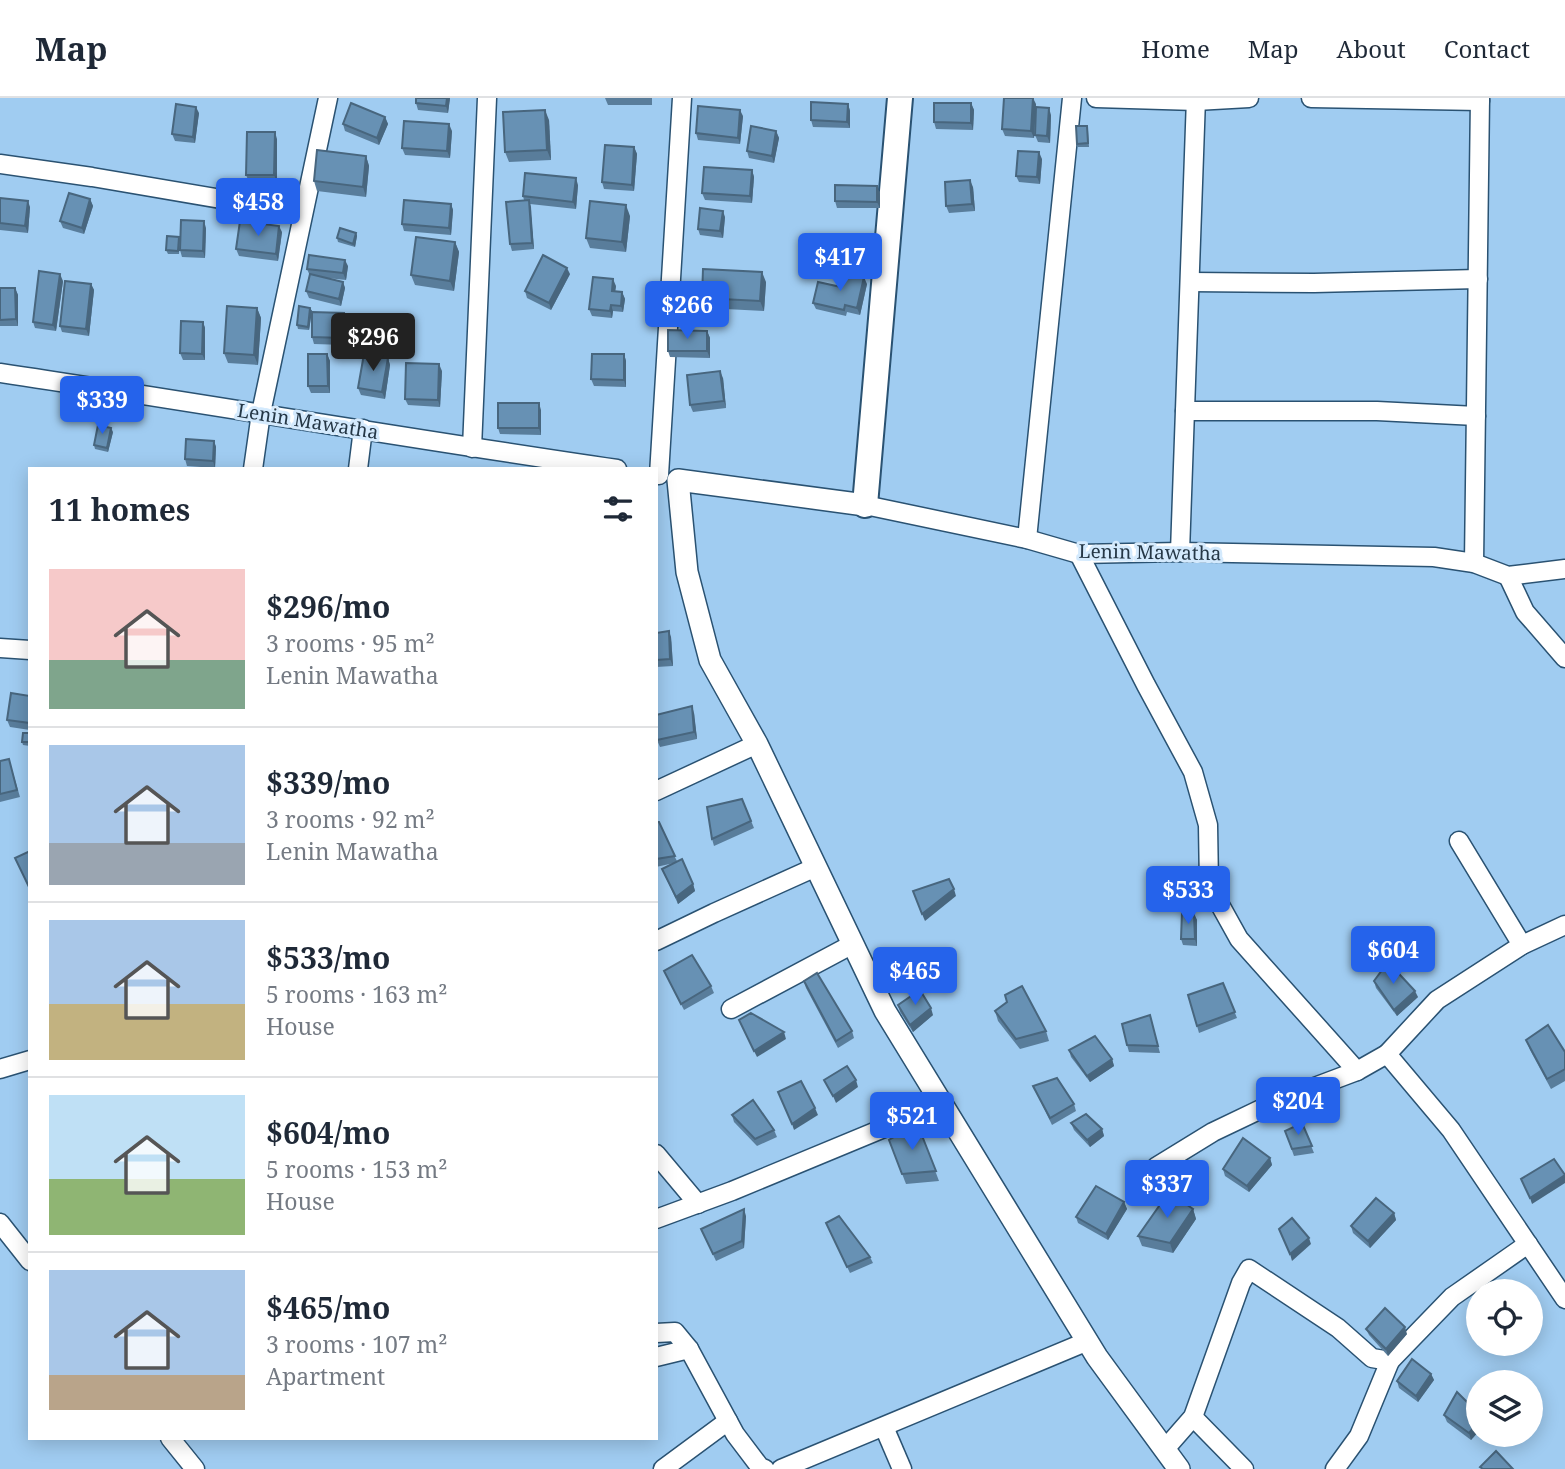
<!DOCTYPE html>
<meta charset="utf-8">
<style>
:root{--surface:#fff;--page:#f6f6f7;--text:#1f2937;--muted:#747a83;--line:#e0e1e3;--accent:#2563eb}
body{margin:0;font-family:"Noto Serif",serif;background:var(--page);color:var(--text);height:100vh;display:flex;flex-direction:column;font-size:26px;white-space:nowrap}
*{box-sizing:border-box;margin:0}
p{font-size:23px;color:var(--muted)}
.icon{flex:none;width:38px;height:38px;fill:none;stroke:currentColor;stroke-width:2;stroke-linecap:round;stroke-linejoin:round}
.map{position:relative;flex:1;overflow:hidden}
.details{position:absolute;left:28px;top:369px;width:630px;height:973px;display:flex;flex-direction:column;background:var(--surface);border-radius:0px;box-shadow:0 4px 18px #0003}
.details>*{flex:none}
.controls{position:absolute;left:1466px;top:1181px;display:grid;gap:14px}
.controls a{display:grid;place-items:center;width:77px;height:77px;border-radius:50%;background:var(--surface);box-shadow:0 4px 18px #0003;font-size:35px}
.price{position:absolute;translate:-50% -60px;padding:0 16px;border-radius:7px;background:var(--accent);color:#fff;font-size:23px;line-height:46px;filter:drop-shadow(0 2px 4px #0008)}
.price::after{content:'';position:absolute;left:50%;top:42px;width:21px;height:16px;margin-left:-10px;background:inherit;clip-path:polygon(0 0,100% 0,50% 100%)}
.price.on{background:#222;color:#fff}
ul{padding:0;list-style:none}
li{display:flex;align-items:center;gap:21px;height:175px;padding:0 21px}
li+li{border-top:2px solid var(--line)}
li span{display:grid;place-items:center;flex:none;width:196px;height:140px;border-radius:0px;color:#555}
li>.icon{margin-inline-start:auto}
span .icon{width:84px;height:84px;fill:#fffc;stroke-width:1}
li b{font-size:30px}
h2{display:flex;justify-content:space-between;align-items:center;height:84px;padding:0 21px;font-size:30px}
header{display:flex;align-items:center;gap:42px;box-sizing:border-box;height:98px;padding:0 35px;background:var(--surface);border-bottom:2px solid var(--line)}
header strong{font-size:33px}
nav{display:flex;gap:38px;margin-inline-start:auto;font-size:24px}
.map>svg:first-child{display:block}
</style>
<header>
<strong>Map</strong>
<nav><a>Home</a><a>Map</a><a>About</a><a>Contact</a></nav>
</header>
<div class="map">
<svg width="1565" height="1371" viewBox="0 0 1565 1371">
<rect width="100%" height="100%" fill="#a0ccf1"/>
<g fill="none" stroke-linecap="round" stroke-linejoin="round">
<g stroke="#2a5272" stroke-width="21">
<g id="minor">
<path d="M1096,0L1196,3L1249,0"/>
<path d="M1311,0L1480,3"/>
<path d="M0,66L92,79L303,115"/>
<path d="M1190,184L1314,185L1478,181"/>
<path d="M0,275C206,306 411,341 617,371"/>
<path d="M1185,313H1377L1476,318"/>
<path d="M472,350L487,0"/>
<path d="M253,371L261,315L328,0"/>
<path d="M358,371L363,331"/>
<path d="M659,377L682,0"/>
<path d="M865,407L1027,441L1079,456L1180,454L1434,459L1474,465L1508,478L1565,471"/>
<path d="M1027,441L1072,0"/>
<path d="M1180,454L1196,0"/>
<path d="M1079,456L1146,587L1193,674L1208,727L1209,787L1239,841L1357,973L1387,956L1451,1032L1565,1201"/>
<path d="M1474,465L1480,0"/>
<path d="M1508,478L1525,514L1565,560"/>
<path d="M0,550L30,552"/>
<path d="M656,693L757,646"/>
<path d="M1459,743L1522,847"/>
<path d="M656,843L714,815L816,769"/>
<path d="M731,911L853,846"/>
<path d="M1387,956L1437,902L1522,847L1565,827"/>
<path d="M0,971L30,962"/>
<path d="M656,1056L698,1106"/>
<path d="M1156,1069L1213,1034L1280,1002L1357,973"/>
<path d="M656,1121L732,1093L942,1006"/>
<path d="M0,1125L30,1163"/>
<path d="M656,1235L675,1234L689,1251L735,1336L760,1369L765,1371"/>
<path d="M656,1259L689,1251"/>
<path d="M1193,1319L1244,1371"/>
<path d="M884,1329L902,1371"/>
<path d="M170,1340L195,1371"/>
<path d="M1165,1351L1193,1319L1241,1185L1249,1171L1338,1230L1372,1260L1390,1263L1452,1199L1528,1146"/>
<path d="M663,1371L728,1323"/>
<path d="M781,1371L1088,1243"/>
<path d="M1335,1371L1359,1338L1390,1263"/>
</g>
</g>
<g stroke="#2a5272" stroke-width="24">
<path id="tertiary" d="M865,407L678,382L687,474L710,562L757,646L885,913L1097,1259L1179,1371"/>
</g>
<g stroke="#2a5272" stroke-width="28">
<path id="secondary" d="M865,407L900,0"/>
</g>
<use href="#minor" stroke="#fff" stroke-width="18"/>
<use href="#tertiary" stroke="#fff" stroke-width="21"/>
<use href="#secondary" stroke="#fff" stroke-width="24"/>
</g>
<g fill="#597d9b">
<path d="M416,0H450L448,15L418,12L416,5Z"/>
<path d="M605,0H652V7H608Z"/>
<path d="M971,5L974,12L973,32L936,31L934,24Z"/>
<path d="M848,6L850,13V30L813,29L811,22Z"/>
<path d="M1036,6L1034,40L1005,38L1002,31Z"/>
<path d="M199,15L195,45L175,43L172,36Z"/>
<path d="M1051,17L1050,45L1038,44L1035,37Z"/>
<path d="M743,18L740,46L698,42L696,35Z"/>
<path d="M385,19L388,26L379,47L345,33L343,26Z"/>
<path d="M549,22L551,62L509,64L505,54Z"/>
<path d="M1087,28L1088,32L1089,49H1078L1077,46Z"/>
<path d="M452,33L450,60L405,57L402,50Z"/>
<path d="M776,33L779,40L774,65L749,60L747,53Z"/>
<path d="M277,41V84H249L246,77Z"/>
<path d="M634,49L637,56L634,93L604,91L602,84Z"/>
<path d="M366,58L369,68L366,99L317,93L314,83Z"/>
<path d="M1042,61L1040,86L1019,84L1016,78Z"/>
<path d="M752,72L754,79L752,105L705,102L702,95Z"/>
<path d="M578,87L576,111L530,106L534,151L512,153L510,146L524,102L523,98Z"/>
<path d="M973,89L975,113L949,115L946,108Z"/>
<path d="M880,95V110H837L835,103Z"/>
<path d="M0,100L30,109L28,135L0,132Z"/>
<path d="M90,101L93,108L84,136L63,130L60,123Z"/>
<path d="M451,106L453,112L451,137L404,133L402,126Z"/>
<path d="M630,118L626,154L590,150L586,140Z"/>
<path d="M725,119L723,140L700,137L698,131Z"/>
<path d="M206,130L205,160L182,159L180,152Z"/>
<path d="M282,134L278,163L239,158L236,151Z"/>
<path d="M356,135L357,138L355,149L338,144L337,140Z"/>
<path d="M179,139L180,142L179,156H168L166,152Z"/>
<path d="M455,144L459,154L454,193L415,187L411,177Z"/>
<path d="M348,168L346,182L327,180L343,184L345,190L341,208L309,200L306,193L310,178L307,171Z"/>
<path d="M570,176L551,212L527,200L525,193Z"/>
<path d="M63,183L56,233L35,230L33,224Z"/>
<path d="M766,184L764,213L706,210L702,200Z"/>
<path d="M91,186L94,192L89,238L62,234L60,228Z"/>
<path d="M867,186L860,217L847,214L846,218L816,211L813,205L841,189Z"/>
<path d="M616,188L615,194H622L625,201L623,214L613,213L612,220L592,218L589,211Z"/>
<path d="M0,190H15L18,197V228H0Z"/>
<path d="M257,210L261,220L258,267L228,265L224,255Z"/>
<path d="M310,210L312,213L309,232L298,231L297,227Z"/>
<path d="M344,215L346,222L345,247L314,246L312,239Z"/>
<path d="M396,216L399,223L400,252L373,253L370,246Z"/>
<path d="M203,224L205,230V262H183L180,255Z"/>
<path d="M707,233L710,240V260L670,259L668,253Z"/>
<path d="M327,256L330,263V295H311L308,288Z"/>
<path d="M624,256L626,263V289L594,288L591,281Z"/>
<path d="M388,260L390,267L385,301L361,297L358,290Z"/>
<path d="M442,273L440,309L408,307L405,301Z"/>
<path d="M723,280L726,310L693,314L690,307Z"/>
<path d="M541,312V337L500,336L498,330Z"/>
<path d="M113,334L108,354L95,351L94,347Z"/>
<path d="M214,343L216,349L215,370L187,368L185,361Z"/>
<path d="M656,535L671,539L673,568L656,569Z"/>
<path d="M30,598V632L10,629L7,622Z"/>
<path d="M694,615L697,641L660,649L657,642Z"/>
<path d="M30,635V648L23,647L22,644Z"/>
<path d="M9,661L20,699L0,704V663Z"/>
<path d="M742,701L754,730L714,748L712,741Z"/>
<path d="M656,724L677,763L693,786L695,793L678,806L662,771L674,765L656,769Z"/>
<path d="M1194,816L1197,822V848L1183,847L1181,841Z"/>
<path d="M664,873L711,888L714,895L684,912Z"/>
<path d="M804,883L852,933L854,940L838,950L806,890Z"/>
<path d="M1374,883L1418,899L1397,918L1376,890Z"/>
<path d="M1223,885L1237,920L1199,935L1197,928Z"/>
<path d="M898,907L933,917L913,934L900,914Z"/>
<path d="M995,913L1046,933L1049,943L1020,951L998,923Z"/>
<path d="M1150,917L1160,955L1129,954L1127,947Z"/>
<path d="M1526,942L1565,954V983L1551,991L1530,952Z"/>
<path d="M1069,952L1112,961L1114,968L1090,984L1071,959Z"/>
<path d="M1033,988L1074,1006L1076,1013L1052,1027Z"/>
<path d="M732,1017L774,1032L777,1039L757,1048L734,1024Z"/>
<path d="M917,1025L939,1083L906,1086L889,1042Z"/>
<path d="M1071,1025L1102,1031L1104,1038L1090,1049L1074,1032Z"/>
<path d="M1302,1025L1314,1055L1294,1058L1285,1033Z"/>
<path d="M1270,1060L1272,1067L1249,1094L1225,1078L1223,1071Z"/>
<path d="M1124,1104L1127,1111L1108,1142L1078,1125L1076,1119Z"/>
<path d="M1193,1111L1196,1121L1173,1155L1142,1148L1138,1138Z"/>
<path d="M1394,1115L1396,1122L1370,1150L1353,1135L1351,1128Z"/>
<path d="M746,1118L744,1150L716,1163L701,1131Z"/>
<path d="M826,1125L870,1159L873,1165L850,1175Z"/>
<path d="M1366,1231L1407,1236L1388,1258L1369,1237Z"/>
<path d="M1431,1276L1434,1282L1418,1304L1399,1290L1397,1283Z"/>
<path d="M1479,1316V1333L1471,1342L1447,1324L1444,1317Z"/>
</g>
<g fill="#48667e">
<path d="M447,0H450L448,15L446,8Z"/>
<path d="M1033,0L1036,6L1034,40L1031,33Z"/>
<path d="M971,5L974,12L973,32L971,25Z"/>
<path d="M848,6L850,13V30L847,24Z"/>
<path d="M196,9L199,15L195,45L193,39Z"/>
<path d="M1049,10L1051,17L1050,45L1047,38Z"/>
<path d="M545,12L549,22L551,62L547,52Z"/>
<path d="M740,12L743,18L740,46L738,40Z"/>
<path d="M385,19L388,26L379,47L377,40Z"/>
<path d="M449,26L452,33L450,60L447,53Z"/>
<path d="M776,33L779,40L774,65L772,58Z"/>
<path d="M275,34L277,41V84L274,77Z"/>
<path d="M634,49L637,56L634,93L632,87Z"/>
<path d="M1039,54L1042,61L1040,86L1037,79Z"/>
<path d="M366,58L369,68L366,99L363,89Z"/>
<path d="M752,72L754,79L752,105L750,98Z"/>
<path d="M576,80L578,87L576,111L573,104Z"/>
<path d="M970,82L973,89L975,113L972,106Z"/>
<path d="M877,88L880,95V110L877,104Z"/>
<path d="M90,101L93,108L84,136L82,130Z"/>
<path d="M529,102L531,109L534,151L532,145Z"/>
<path d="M28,103L30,109L28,135L25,128Z"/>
<path d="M451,106L453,112L451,137L449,130Z"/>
<path d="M626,107L630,118L626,154L622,144Z"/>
<path d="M723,113L725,119L723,140L720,133Z"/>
<path d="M204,123L206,130L205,160L203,153Z"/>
<path d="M279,128L282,134L278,163L276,156Z"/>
<path d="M356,135L357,138L355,149L353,146Z"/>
<path d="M455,144L459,154L454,193L450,183Z"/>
<path d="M345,162L348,168L346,182L343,175Z"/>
<path d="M567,170L570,176L551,212L549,205Z"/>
<path d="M762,174L766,184L764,213L760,203Z"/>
<path d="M60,176L63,183L56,233L53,227Z"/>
<path d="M864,179L867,186L860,217L857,210Z"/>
<path d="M613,181L616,188L614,200L612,193Z"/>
<path d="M343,184L345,190L341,208L339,201Z"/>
<path d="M91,186L94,192L89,238L86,231Z"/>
<path d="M15,190L18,197V228L16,221Z"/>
<path d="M622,194L625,201L623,214L621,208Z"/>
<path d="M611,207L613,213L612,220L610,213Z"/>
<path d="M257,210L261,220L258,267L254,257Z"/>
<path d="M310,210L312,213L309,232L308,229Z"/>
<path d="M344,215L346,222L345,247L343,240Z"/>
<path d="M396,216L399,223L400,252L397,245Z"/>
<path d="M203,224L205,230V262L202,256Z"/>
<path d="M707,233L710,240V260L707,253Z"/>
<path d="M327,256L330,263V295L328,288Z"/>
<path d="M624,256L626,263V289L624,282Z"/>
<path d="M388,260L390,267L385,301L382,294Z"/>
<path d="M439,266L442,273L440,309L438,302Z"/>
<path d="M720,273L723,280L726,310L724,303Z"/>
<path d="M539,305L541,312V337L539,330Z"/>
<path d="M111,330L113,334L108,354L107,350Z"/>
<path d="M214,343L216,349L215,370L213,363Z"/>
<path d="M669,533L671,539L673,568L670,561Z"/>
<path d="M692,608L694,615L697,641L694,634Z"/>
<path d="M693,786L695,793L678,806L676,799Z"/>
<path d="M954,791L956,798L925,823L922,816Z"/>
<path d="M1194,816L1197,822V848L1195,841Z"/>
<path d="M1415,893L1418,899L1397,918L1394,912Z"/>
<path d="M931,910L933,917L913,934L910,927Z"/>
<path d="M784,934L786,941L757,959L754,953Z"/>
<path d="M1112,961L1114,968L1090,984L1087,978Z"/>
<path d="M856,982L858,989L836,1005L833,998Z"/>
<path d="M815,1010L818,1017L794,1032L792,1026Z"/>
<path d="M1102,1031L1104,1038L1090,1049L1087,1042Z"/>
<path d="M1270,1060L1272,1067L1249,1094L1247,1088Z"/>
<path d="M1565,1077V1085L1532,1106L1530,1100Z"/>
<path d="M1124,1104L1127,1111L1108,1142L1106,1136Z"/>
<path d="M744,1111L746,1118L744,1150L742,1143Z"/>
<path d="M1193,1111L1196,1121L1173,1155L1170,1145Z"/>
<path d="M1394,1115L1396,1122L1370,1150L1368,1143Z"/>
<path d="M1309,1140L1311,1146L1292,1163L1290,1156Z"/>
<path d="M1405,1229L1407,1236L1388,1258L1386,1251Z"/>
<path d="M1431,1276L1434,1282L1418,1304L1416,1298Z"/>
<path d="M1479,1324V1333L1471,1342L1469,1335Z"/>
</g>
<g fill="#6791b4" stroke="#48667e" stroke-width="2">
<path d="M416,0H447L446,8L416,5Z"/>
<path d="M1004,0H1033L1031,33L1002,31Z"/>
<path d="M811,4L848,6L847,24L811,22Z"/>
<path d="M351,5L385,19L377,40L343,26Z"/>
<path d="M934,5H971V25L934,24Z"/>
<path d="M176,6L196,9L193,39L172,36Z"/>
<path d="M698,8L740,12L738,40L696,35Z"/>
<path d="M1036,9L1049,10L1047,38L1035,37Z"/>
<path d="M545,12L547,52L505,54L503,14Z"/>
<path d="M404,23L449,26L447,53L402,50Z"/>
<path d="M751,28L776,33L772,58L747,53Z"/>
<path d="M1076,28H1087L1088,45L1077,46Z"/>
<path d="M247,34H275L274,77H246Z"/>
<path d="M605,47L634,49L632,87L602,84Z"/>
<path d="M317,52L366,58L363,89L314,83Z"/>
<path d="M1018,53L1039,54L1037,79L1016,78Z"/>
<path d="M704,69L752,72L750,98L702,95Z"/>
<path d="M525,75L576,80L573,104L523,98Z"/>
<path d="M970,82L972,106L946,108L945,84Z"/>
<path d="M835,87L877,88V104L835,103Z"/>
<path d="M69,95L90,101L82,130L60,123Z"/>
<path d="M0,100L28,103L25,128L0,125Z"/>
<path d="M404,102L451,106L449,130L402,126Z"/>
<path d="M529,102L532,145L510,146L506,104Z"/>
<path d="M590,103L626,107L622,144L586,140Z"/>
<path d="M700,110L723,113L720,133L698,131Z"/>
<path d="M181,122L204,123L203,153L180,152Z"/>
<path d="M240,123L279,128L276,156L236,151Z"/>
<path d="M340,130L356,135L353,146L337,140Z"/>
<path d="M167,138L179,139L178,153L166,152Z"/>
<path d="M416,139L455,144L450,183L411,177Z"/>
<path d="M309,157L345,162L343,175L307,171Z"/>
<path d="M543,157L567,170L549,205L525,193Z"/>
<path d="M703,171L762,174L760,203L702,200Z"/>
<path d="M39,173L60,176L53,227L33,224Z"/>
<path d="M844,175L864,179L857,210L845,207L844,212L813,205L818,184L841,189Z"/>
<path d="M310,176L343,184L339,201L306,193Z"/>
<path d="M593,179L613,181L612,193L622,194L621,208L611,207L610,213L589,211Z"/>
<path d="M65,183L91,186L86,231L60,228Z"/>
<path d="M0,190H15L16,221L0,222Z"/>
<path d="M227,208L257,210L254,257L224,255Z"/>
<path d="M299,208L310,210L308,229L297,227Z"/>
<path d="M312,214L344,215L343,240L312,239Z"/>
<path d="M396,216L397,245L370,246L369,217Z"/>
<path d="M181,223L203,224L202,256L180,255Z"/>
<path d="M668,232L707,233V253H668Z"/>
<path d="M308,256H327L328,288H308Z"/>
<path d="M364,256L388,260L382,294L358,290Z"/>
<path d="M592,256H624V282L591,281Z"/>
<path d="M406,265L439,266L438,302L405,301Z"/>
<path d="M720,273L724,303L690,307L687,277Z"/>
<rect x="498" y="305" width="41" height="25"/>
<path d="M98,327L111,330L107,350L94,347Z"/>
<path d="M186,341L214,343L213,363L185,361Z"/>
<path d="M669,533L670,561L656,562V535Z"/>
<path d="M11,595L30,598V625L7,622Z"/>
<path d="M692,608L694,634L657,642L656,617Z"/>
<path d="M23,635H30V644H22Z"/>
<path d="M9,661L17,692L0,696V663Z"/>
<path d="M742,701L751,723L712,741L707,709Z"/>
<path d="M656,724H659L675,758L656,761Z"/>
<path d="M30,753V789H29L15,760Z"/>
<path d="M682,761L693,786L676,799L662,771Z"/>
<path d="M949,781L954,791L922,816L913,793Z"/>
<path d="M1182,814L1194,816L1195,841H1181Z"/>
<path d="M692,857L711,888L681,906L664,873Z"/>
<path d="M1388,864L1415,893L1394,912L1374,883Z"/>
<path d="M817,875L852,933L836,943L804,883Z"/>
<path d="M1223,885L1235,914L1197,928L1188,897Z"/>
<path d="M1022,888L1046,933L1016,941L995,913L1007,904L1005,897Z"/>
<path d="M920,892L931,910L910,927L898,907Z"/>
<path d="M751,915L784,934L754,953L739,922Z"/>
<path d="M1150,917L1158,948L1127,947L1122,926Z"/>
<path d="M1548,927L1565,954V971L1547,981L1526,942Z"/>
<path d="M1095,938L1112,961L1087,978L1069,952Z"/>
<path d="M847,968L856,982L833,998L824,982Z"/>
<path d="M1057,980L1074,1006L1050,1020L1033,988Z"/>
<path d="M801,983L815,1010L792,1026L778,994Z"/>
<path d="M753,1002L774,1032L755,1041L732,1017Z"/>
<path d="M1086,1016L1102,1031L1087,1042L1071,1025Z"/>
<path d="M917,1025L936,1073L902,1076L889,1042Z"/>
<path d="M1302,1025L1312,1048L1292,1051L1285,1033Z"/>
<path d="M1243,1040L1270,1060L1247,1088L1223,1071Z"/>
<path d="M1554,1061L1565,1077L1530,1100L1521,1081Z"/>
<path d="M1096,1088L1124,1104L1106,1136L1076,1119Z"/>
<path d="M1169,1094L1193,1111L1170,1145L1138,1138Z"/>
<path d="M1376,1100L1394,1115L1368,1143L1351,1128Z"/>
<path d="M744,1111L742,1143L713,1156L701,1131Z"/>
<path d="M839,1118L870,1159L847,1169L826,1125Z"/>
<path d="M1292,1120L1309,1140L1290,1156L1279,1131Z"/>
<path d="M1385,1210L1405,1229L1386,1251L1366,1231Z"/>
<path d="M1412,1261L1431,1276L1416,1298L1397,1283Z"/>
<path d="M1457,1294L1479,1316V1324L1469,1335L1444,1317Z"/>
<path d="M1496,1353L1513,1371H1483L1480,1369Z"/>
</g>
<g text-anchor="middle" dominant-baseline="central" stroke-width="6" stroke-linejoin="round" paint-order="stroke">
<g font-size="19" fill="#253746" stroke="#d4eafd">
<text transform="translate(308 323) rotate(9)">Lenin Mawatha</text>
<text transform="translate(1150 454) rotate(1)">Lenin Mawatha</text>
</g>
</g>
</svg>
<div class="controls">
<a><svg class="icon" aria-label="locate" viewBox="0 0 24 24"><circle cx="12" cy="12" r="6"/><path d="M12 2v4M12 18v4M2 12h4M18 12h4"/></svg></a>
<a><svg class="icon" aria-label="layers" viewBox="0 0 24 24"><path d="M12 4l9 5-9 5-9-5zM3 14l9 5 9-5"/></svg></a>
</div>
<b class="price" style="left:258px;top:140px">$458</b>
<b class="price" style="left:840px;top:195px">$417</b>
<b class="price" style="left:687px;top:243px">$266</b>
<b class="price on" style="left:373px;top:275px">$296</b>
<b class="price" style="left:102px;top:338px">$339</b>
<b class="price" style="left:1188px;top:828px">$533</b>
<b class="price" style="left:1393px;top:888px">$604</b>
<b class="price" style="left:915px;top:909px">$465</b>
<b class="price" style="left:1298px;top:1039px">$204</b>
<b class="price" style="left:912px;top:1054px">$521</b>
<b class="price" style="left:1167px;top:1122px">$337</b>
<section class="details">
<h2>11 homes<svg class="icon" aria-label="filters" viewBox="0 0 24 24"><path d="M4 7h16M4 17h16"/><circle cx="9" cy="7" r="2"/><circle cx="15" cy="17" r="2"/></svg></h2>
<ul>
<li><span style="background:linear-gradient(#f6c9c9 65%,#7fa58c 0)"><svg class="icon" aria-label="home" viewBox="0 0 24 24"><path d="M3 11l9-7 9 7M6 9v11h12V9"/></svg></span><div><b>$296/mo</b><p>3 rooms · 95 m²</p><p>Lenin Mawatha</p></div></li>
<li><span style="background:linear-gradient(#a9c7e8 70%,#9aa5b1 0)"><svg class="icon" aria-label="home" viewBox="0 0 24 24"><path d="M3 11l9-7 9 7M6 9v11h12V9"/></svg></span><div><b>$339/mo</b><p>3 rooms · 92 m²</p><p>Lenin Mawatha</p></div></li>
<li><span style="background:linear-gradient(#a9c7e8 60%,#c2b280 0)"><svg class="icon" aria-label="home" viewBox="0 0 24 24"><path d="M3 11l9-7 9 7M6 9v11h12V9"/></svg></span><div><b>$533/mo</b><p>5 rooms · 163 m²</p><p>House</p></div></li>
<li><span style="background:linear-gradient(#bfe0f5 60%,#8fb573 0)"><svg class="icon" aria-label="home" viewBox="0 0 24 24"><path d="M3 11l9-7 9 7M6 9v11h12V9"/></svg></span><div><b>$604/mo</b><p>5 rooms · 153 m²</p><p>House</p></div></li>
<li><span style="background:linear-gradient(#a9c7e8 75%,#b9a48a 0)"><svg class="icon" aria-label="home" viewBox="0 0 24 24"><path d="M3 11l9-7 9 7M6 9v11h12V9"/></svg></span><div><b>$465/mo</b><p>3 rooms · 107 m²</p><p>Apartment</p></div></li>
</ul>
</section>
</div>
